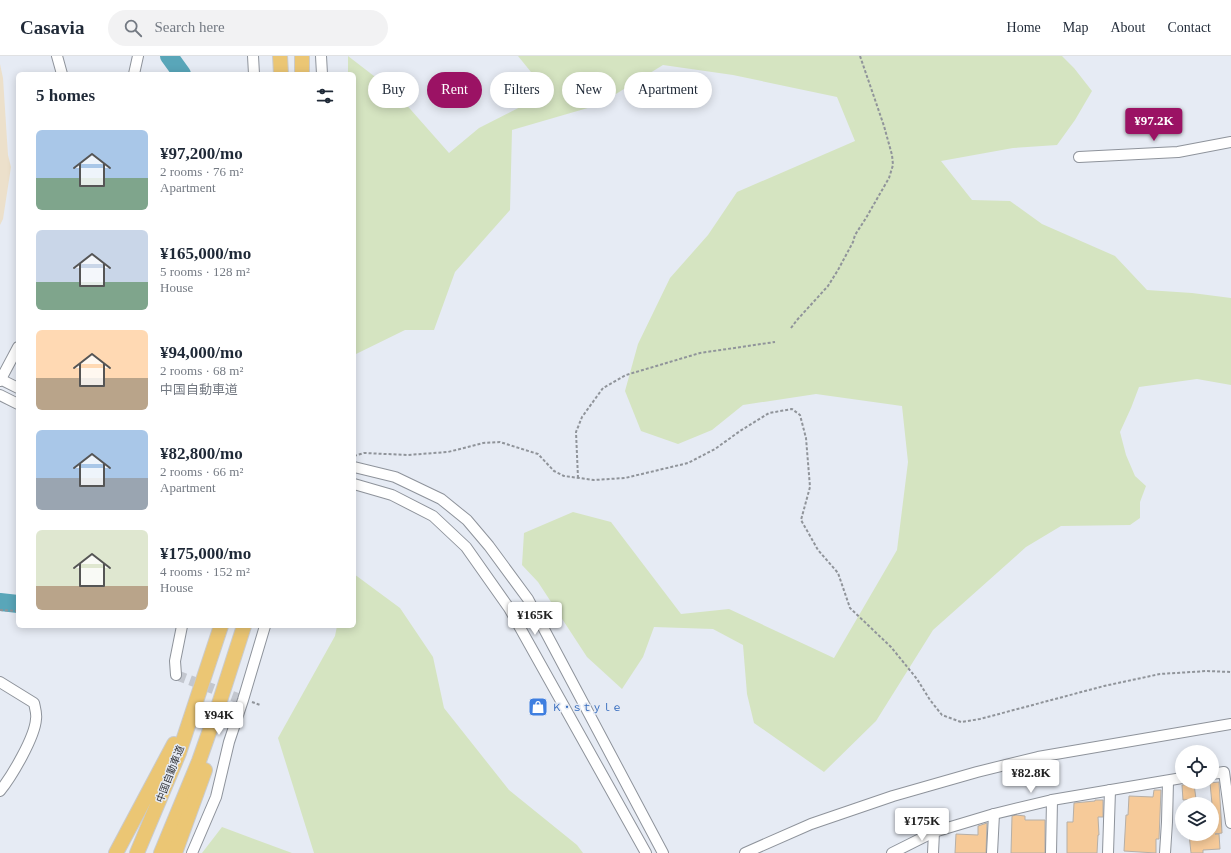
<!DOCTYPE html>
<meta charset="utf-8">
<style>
:root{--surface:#fff;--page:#f2f2f3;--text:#1f2937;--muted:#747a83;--line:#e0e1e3;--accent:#9b1264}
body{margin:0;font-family:"Times New Roman","Noto Sans JP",serif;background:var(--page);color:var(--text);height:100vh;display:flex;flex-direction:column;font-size:15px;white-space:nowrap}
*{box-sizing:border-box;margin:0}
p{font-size:13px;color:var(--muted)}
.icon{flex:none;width:22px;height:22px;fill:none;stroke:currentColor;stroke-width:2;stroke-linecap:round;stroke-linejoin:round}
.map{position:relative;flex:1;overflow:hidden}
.details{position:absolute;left:16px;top:16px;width:340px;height:556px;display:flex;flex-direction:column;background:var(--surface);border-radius:6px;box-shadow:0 2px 10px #0003}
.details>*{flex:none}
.hud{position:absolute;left:368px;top:16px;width:380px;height:36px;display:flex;gap:8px}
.buttons{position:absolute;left:1175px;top:689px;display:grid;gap:8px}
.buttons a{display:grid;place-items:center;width:44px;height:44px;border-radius:50%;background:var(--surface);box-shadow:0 2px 10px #0003;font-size:20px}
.price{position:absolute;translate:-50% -34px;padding:0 9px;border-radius:4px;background:#fff;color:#222;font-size:13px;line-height:26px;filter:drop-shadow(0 1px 2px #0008)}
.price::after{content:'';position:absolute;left:50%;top:24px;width:12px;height:9px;margin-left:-6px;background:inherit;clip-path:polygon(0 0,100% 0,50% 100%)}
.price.active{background:var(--accent);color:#fff}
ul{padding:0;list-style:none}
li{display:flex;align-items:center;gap:12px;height:100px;padding:0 20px}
li span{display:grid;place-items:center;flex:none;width:112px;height:80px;border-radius:6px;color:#555}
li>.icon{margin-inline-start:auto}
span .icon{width:48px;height:48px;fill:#fffc;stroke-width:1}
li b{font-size:17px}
h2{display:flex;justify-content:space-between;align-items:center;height:48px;padding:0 20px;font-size:17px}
.tag{padding:0 14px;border-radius:18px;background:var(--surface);box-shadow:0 2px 10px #0003;font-size:14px;line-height:36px}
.tag.active{background:var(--accent);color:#fff}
header{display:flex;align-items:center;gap:24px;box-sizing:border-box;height:56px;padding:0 20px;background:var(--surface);border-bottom:1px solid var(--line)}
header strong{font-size:19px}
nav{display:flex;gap:22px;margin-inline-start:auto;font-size:14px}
.search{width:280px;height:36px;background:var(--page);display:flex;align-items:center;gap:10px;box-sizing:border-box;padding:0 14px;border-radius:22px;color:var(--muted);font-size:15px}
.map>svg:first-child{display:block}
</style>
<header>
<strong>Casavia</strong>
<div class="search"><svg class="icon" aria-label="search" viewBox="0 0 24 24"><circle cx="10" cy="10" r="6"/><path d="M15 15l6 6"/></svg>Search here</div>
<nav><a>Home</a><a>Map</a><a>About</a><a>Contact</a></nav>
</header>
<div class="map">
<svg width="1231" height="797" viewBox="0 0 1231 797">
<rect width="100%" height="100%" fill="#e6ebf4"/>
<path fill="#ece0cb" d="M0,8L3,22L8,99L11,111L3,163L0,169Z"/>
<g fill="#d5e4c1">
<path d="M348,0L396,37L449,97L479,72L548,37L518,0H1062L1074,12L1092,35L1075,64L1057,89L1013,92L941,105L972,144L1010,145L1042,168L1115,200L1147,234L1192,237L1231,242V329L1197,323L1139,331L1131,352L1120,376L1126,399L1135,420L1146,430L1140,446V462L1130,469L1061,470L1026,491L933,574L876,665L824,716L754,667L747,638L743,589L713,573L654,571L643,601L622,633L587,601L538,526L522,509L524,477L573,456L611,466L681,558L729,553L834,602L897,494L908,406L902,350L816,338L743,349L712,374L678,388L641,375L625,335L638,288L670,222L708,179L737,136L855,85L837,41L733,19L663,9L598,49L512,74L510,154L455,216L434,274H405L354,299V18H348Z"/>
<path d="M354,518L400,552L433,601L444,652L509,734L577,789L583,797H314L278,682L335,580L337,570H354Z"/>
<path d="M222,771L292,797H202Z"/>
</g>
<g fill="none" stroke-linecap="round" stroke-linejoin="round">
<g stroke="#59a6b9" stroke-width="18">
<path d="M169,0L182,18"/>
<path d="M0,546L18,548"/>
</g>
</g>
<g fill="#f6ca99" stroke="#b6afa7">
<path d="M1219,726L1222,777L1215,778H1219L1220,793L1203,794V797H1191L1189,778H1212V748L1210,727Z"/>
<path d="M1194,728L1196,743L1183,744L1182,729Z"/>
<path d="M1154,734H1161L1159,783H1156V797L1124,795L1126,759H1128L1129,740L1153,741Z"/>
<path d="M1095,744H1103V761H1098L1099,779H1098L1097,797H1067V766H1073L1074,747L1095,745Z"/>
<path d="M1016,759L1025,760V764H1045V797H1011L1012,760Z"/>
<path d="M987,767L986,797H955L956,778L978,779V770Z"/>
</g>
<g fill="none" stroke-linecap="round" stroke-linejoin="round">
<path stroke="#c3c7cf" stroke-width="10" stroke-dasharray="10 5" stroke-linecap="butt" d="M176,619L243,644"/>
<g stroke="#8e939b" stroke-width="12">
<g id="minor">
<path d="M57,0L62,18"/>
<path d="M253,0L254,18"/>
<path d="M321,0L322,18"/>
<path d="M134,18L138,0"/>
<path d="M1079,101L1178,96L1231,86"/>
<path d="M0,323L18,332"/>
<path d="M0,325L18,291"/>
<path d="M0,339L18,348"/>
<path d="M354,411L395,421L441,443L467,464L489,490L528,543L663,797"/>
<path d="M354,428L392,439L433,460L466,491L509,552L646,797"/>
<path d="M176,619L175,605L182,570"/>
<path d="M0,626L34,647C35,652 37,658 36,663C35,681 12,720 0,735"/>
<path d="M1212,718L1224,716L1231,767"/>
<path d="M192,797L216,741L229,686L243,644L265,570"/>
<path d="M745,797L811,768L893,740L977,716L1038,701L1231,668"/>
<path d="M892,797L934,776L994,758L1052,744L1182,722"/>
<path d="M933,797L934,776"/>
<path d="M992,797L994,758"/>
<path d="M1051,797L1052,744"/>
<path d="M1108,797L1110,734"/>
<path d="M1165,797L1167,766L1168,725"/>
</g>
</g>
<g stroke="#cacbcc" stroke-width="16">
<g id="highway">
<path d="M280,0L281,18"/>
<path d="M302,0V18"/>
<path d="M116,797L174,688"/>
<path d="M137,797L179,697L221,570"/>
<path d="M161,797L199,705L218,651L244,570"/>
<path d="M175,797L205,714"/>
</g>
</g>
<g stroke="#90949a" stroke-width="2" stroke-dasharray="3 2" stroke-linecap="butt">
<path d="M791,272L797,264L828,230L838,214L853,186L855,179L866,162L889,122L893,109L892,99L884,70L860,0"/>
<path d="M354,400L364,397L408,399L448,396L483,387L500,386L538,398L554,415L564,420L594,424L625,422L688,407L715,393L740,375L769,357L792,353L800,359L806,382L810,431L801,464L818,494L838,517L850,552L891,591L917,623L930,644L942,659L961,666L980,663L1104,630L1160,618L1207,615L1231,616"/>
<path d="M578,422L576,376L582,361L603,332L626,319L700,297L775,286"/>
<path d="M0,554L18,555"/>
<path d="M252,646L260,649"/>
</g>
<use href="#minor" stroke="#fff" stroke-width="10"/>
<use href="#highway" stroke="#ebc674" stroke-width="14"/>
</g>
<defs>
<g id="shop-square" transform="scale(1)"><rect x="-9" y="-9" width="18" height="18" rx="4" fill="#3f7fe0" stroke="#e6ebf4"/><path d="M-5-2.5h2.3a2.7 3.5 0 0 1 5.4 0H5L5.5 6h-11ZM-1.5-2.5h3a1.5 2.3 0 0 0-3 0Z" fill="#fff"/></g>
</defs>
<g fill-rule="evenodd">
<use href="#shop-square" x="538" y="651"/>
</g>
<g text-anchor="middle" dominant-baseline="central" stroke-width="3" stroke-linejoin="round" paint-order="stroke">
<g font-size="10" fill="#366cbe" stroke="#e6ebf4" text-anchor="start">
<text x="552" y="651">Ｋ・ｓｔｙｌｅ</text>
</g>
<g font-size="10" fill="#35373b" stroke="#e6ebf4">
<text transform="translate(170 718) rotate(-69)">中国自動車道</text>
</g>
</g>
</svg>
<div class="buttons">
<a><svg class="icon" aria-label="locate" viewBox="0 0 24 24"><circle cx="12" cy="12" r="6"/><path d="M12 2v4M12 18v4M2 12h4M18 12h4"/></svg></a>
<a><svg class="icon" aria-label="layers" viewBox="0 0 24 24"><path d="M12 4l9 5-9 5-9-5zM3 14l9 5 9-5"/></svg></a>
</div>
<b class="price active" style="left:1154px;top:86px">¥97.2K</b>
<b class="price" style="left:535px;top:580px">¥165K</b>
<b class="price" style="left:219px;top:680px">¥94K</b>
<b class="price" style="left:1031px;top:738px">¥82.8K</b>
<b class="price" style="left:922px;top:786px">¥175K</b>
<div class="hud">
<a class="tag">Buy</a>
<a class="tag active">Rent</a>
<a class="tag">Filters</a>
<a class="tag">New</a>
<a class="tag">Apartment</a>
</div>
<section class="details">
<h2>5 homes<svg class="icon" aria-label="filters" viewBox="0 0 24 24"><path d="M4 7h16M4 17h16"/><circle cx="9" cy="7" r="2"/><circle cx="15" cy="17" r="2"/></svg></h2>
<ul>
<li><span style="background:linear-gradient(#a9c7e8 60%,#7fa58c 0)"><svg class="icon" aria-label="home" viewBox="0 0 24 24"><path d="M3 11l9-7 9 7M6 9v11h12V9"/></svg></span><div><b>¥97,200/mo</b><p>2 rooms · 76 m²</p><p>Apartment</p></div></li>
<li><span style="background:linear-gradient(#c9d6e8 65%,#7fa58c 0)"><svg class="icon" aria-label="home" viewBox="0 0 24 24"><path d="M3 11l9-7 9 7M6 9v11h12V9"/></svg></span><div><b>¥165,000/mo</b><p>5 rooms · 128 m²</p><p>House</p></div></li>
<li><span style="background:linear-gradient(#ffd9b3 60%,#b9a48a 0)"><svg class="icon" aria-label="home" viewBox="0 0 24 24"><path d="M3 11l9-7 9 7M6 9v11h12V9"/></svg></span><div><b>¥94,000/mo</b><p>2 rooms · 68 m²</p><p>中国自動車道</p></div></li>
<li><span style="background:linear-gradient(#a9c7e8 60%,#9aa5b1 0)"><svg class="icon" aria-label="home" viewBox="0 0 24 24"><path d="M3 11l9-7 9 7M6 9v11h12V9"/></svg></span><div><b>¥82,800/mo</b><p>2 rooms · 66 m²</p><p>Apartment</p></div></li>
<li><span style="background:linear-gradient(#dfe7d0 70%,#b9a48a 0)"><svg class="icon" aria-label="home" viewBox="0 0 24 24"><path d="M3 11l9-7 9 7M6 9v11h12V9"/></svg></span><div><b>¥175,000/mo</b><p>4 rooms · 152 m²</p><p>House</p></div></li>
</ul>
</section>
</div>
